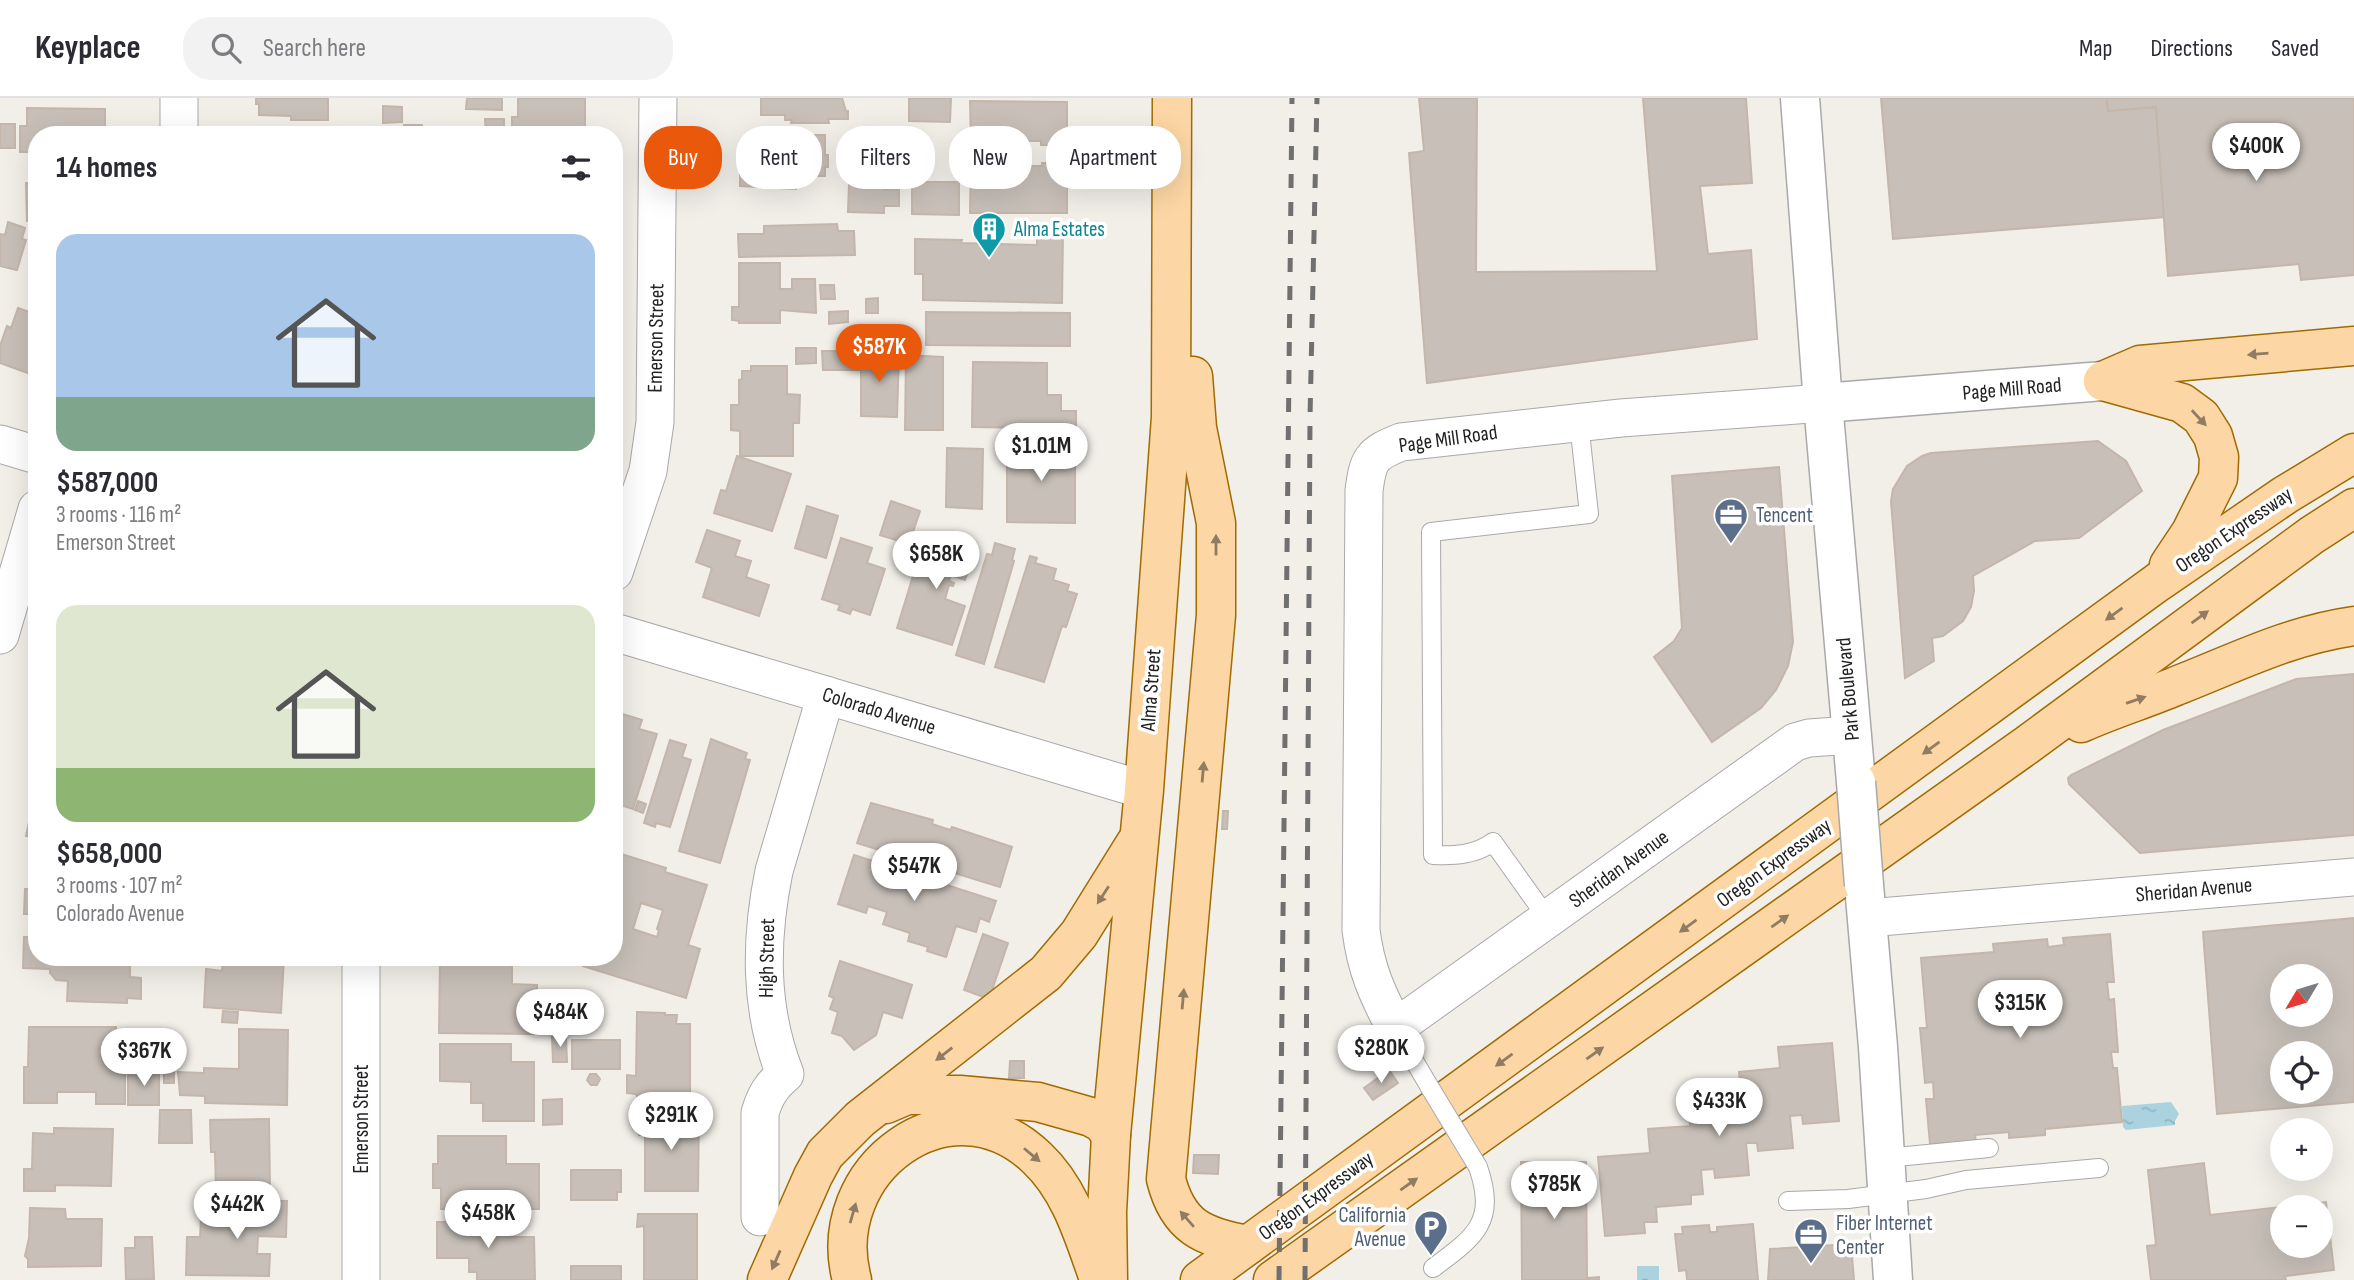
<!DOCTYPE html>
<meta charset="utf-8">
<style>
:root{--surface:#fff;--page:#f2f2f3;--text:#2b2b33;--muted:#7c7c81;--line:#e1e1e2;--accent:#ea580c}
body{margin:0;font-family:"Sofia Sans Condensed",sans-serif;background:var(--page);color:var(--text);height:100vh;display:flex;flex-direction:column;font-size:26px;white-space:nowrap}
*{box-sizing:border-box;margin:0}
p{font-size:23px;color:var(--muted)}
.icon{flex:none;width:38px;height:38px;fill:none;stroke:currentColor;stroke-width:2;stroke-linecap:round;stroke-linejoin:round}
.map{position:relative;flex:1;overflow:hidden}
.sheet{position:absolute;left:28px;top:28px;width:595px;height:840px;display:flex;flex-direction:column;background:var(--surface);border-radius:28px;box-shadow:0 7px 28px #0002}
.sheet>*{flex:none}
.banner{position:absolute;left:644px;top:28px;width:665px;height:63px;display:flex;gap:14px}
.needle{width:46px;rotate:232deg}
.controls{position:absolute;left:2270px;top:866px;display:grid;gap:14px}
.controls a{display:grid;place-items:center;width:63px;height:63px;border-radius:50%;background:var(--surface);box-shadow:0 7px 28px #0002;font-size:35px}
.price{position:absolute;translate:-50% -60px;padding:0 16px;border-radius:24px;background:#fff;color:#222;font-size:23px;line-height:46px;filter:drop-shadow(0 2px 4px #0008)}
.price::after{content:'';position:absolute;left:50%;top:42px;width:21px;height:16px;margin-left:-10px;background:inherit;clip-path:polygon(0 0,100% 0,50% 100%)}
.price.selected{background:var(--accent);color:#fff}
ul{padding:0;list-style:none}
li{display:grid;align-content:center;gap:14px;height:371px;padding:0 28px}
li span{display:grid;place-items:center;height:217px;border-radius:21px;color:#555}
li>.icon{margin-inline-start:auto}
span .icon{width:126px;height:126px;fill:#fffc;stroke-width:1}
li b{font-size:30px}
h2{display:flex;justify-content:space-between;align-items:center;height:84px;padding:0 28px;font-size:30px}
.pill{padding:0 24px;border-radius:28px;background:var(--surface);box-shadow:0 7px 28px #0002;font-size:24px;line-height:63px}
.pill.selected{background:var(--accent);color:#fff}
header{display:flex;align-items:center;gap:42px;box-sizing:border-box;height:98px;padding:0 35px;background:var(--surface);border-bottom:2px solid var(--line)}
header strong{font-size:33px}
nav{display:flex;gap:38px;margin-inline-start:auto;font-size:24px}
.search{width:490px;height:63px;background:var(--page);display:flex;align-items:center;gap:18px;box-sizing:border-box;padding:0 24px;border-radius:28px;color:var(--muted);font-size:26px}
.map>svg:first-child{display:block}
</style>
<header>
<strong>Keyplace</strong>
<div class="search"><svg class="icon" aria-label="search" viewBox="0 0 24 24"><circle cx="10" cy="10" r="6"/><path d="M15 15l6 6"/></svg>Search here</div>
<nav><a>Map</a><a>Directions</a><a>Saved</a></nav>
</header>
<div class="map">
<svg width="2354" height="1182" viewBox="0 0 2354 1182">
<defs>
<pattern id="water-ripples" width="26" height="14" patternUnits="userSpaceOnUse" patternTransform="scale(1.75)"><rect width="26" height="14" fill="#aad3df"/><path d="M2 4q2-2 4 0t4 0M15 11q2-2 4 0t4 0" fill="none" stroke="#92b5bf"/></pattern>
</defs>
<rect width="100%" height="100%" fill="#f2efe9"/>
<g fill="url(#water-ripples)">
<path d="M2171,1004L2179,1016L2175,1023V1027L2126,1032L2123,1029L2122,1008Z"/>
<rect x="1637" y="1168" width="22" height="14"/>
</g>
<g fill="#c7bfb8" stroke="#c4b6ab" stroke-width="2" fill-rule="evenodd">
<path d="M256,0H328V22H291V18L259,17V6H256Z"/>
<path d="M467,0H502V12L466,11Z"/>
<path d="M518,0H585V37H512V19H518Z"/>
<path d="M761,0H842L846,13H848V21H828L829,25H791L792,22H785V17H761Z"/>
<path d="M909,0H951L950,24L909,23Z"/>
<path d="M1419,0H1477L1476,174L1657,173L1643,0H1746L1752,85L1700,88L1708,156L1751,152L1757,241L1427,285L1409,55L1424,53Z"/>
<path d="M1881,0H2107L2108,13L2156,9L2165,119L1893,141Z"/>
<path d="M2107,0H2354V177L2301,182L2299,166L2168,178L2156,9L2108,13Z"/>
<path d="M970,3L1067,4V47H1041V43L971,42Z"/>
<path d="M383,8L402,9V24L383,25Z"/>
<path d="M27,10L105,11V35L112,37H37V54H20V28H27Z"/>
<path d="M485,21H504V37H486Z"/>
<rect x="0" y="26" width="15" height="24"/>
<rect x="404" y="27" width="18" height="10"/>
<path d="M752,37H825V57H828V69H825V78H795L796,91L740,88V52L746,53L745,47H752Z"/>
<path d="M1042,65H1067V115H970L971,68H1042Z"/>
<path d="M912,84H959V117L912,116Z"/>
<path d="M26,85H37V123H27Z"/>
<path d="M849,86L884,87V92H899V108H884V115L848,114Z"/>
<path d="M8,124L25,130L22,141L26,142L17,172L0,168V136L5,137Z"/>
<path d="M837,126L838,133H854L855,157L739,159L738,136H764V128Z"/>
<path d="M1037,135L1063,136L1062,205L923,202V176H915V141L962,142L961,145L1037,147Z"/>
<path d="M739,165H780V191H792V181H815L816,215L780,212V225H739V223L732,222V209H739Z"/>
<path d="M820,187H834L835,201H821Z"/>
<path d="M878,200V215H866V201Z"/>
<path d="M18,210L32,215L33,213L37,214V271L33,277L0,265V248L7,228L11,230Z"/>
<path d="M848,213V224L829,226V214Z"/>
<path d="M926,214L1070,215V248L926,247Z"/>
<path d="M796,250H816V265L796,266Z"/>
<path d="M822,253H858L859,272H823Z"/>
<path d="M861,254L899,256L897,319L861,318Z"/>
<path d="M906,257L943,259V332H905Z"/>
<path d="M973,264L1047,265V297H1061V313H1076V336L1043,335V330L972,329Z"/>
<path d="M751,268H787V296L800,297L799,325H793V358H740V333L731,332V307H739V282L742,281V273H751Z"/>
<path d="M2098,343L2126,363L2142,393L2079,440L2035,443L1973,478L1974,493L1971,509L1963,523L1943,538L1932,540L1934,563L1905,580L1891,403L1893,391L1907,368L1922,358L1931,355Z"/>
<path d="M1007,346H1075V425L1007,424Z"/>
<path d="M947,350L983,351L982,411L946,409Z"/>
<path d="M737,358L791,376L772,433L714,415L721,392L726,393Z"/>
<path d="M1779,369L1793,544L1788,568L1776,592L1761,610L1712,644L1654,559L1674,543L1682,530L1672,378Z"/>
<path d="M891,403L920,413L909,446L880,437Z"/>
<path d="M807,408L838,418L826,460L795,450Z"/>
<path d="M707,432L740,443L735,458L751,463L746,479L769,487L759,518L703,499L712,470L696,464Z"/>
<path d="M841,440L872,450L867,465L885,471L870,517L852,511L850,516L838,512L840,507L822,501Z"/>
<path d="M948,440L976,449L965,482L951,477L949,483L954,485L953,488L949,487L945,501L965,508L952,547L897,530L924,442L945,449Z"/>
<path d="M995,445L1015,451L1012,462L1014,463L984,566L956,557L987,456L992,457Z"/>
<path d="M1030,458L1037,460L1035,465L1056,471L1053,482L1069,487L1067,493L1077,496L1066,529L1062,528L1044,584L995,569Z"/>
<path d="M2354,576V737L2140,755L2069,686L2068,680L2071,677L2163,632L2296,581Z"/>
<path d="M616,614L642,622L639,631L657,636L633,711L614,705V621Z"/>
<path d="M711,641L747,655L745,661L750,662L720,765L679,753Z"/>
<path d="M670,642L686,647L682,659L691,662L670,729L656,725L655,729L644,725Z"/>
<path d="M638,703L646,706L643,715L635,712Z"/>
<path d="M871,705L933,722L932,726L950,732L952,729L1012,749L1000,789L857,745Z"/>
<path d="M32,710L37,712V740L26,738Z"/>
<path d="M1223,713H1228L1227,731H1222Z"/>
<path d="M618,755L666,770L665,774L707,787L688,847L700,851L686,900L583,868L586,859H614V760L617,761ZM641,805L663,812L657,831L659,832L657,839L633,831Z"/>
<path d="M854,757L996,803L989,824L980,820L976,834L956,828L946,859L927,853L928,849L908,843L910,835L883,826L887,814L868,808L866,815L838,806Z"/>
<path d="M25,791H37V816H24Z"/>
<path d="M2354,820V1004L2217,1016L2203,834ZM2282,878H2320V917H2282ZM2282,956H2320V994H2282Z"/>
<path d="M983,836L1008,845L989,901L964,892Z"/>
<path d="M2110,836L2114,884H2107L2109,902L2114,901L2118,954H2111L2113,970H2117L2122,1024L2045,1031V1037L2009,1040V1034L1975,1037L1976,1043L1930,1046L1926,1001H1934L1933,984L1925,985L1920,930H1927L1921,860L1994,854L1993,846L2047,841L2048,849L2064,847L2063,840Z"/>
<path d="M24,839H37V859H130V879L141,880V901L127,900V905L67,903L68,883L56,882L50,875V871L23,870Z"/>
<path d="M223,859H284L281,915L204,909L206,871L222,873Z"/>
<path d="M445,859H503L502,866H512V886L537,887V936L439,935L440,860Z"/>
<path d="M840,863L912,887L902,920L883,914L876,937L854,952L842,938L832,935L838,914L830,911L834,900L829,898Z"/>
<path d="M223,913L238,914L237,925L222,924Z"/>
<path d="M637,914L665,915V917H677L676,926H690V999L637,998L636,996L627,995V977L636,978Z"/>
<path d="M29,929H116L115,970H125V1006H96V994H57V1005H24V969H28Z"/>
<path d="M239,931L288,932L287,1007L205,1005V998L180,997L178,974L204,975V970L239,971Z"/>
<path d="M552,939H566L567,964H553Z"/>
<rect x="572" y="942" width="48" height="29"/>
<path d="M1832,945L1839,1023L1803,1026L1802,1017L1790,1018L1793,1050L1758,1053L1757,1045H1746L1749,1077L1715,1080L1714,1071L1701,1072L1703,1096L1691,1097V1106L1656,1109L1657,1124H1644L1645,1135L1605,1138L1598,1059L1650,1055L1648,1031L1690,1028L1688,1003L1741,998L1739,974L1780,970L1778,949Z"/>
<path d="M440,946H511V964H534V1023H483V1005H471V984L440,983Z"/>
<path d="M1010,963H1024V980H1009Z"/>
<rect x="164" y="971" width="10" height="14"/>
<path d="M131,972H159V1007H128V977L131,978Z"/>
<path d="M1389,972L1398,985L1373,1002L1364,990Z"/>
<path d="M590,976H596L600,981L597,987H591L587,982Z"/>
<path d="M562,1001V1026L543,1027V1002Z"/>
<path d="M160,1012H191L192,1045H159Z"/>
<path d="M699,1017L698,1093H645V1037H639L638,1018Z"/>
<path d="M269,1021L270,1094L216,1095L215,1054H211L210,1022Z"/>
<path d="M54,1030L113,1031L111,1088L55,1087V1093H24V1071H32L33,1035L54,1036Z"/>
<path d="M438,1038H506V1066H539V1111H441V1090H433V1066H438Z"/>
<path d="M1194,1057H1219L1218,1076L1193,1075Z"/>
<path d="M1521,1064H1586L1587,1180L1599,1179V1182H1522Z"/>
<path d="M2204,1065L2210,1117L2326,1104L2334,1172L2285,1178L2286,1182H2151L2147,1148L2156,1147L2148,1072ZM2282,1110H2320V1148H2282Z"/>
<path d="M571,1072H621V1094H617V1102H571Z"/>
<path d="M238,1102L287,1103L286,1139L258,1138L257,1156H270L269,1178L186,1177L187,1139H200L201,1119L228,1120V1115H238Z"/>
<path d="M30,1110L65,1111L66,1121H102L101,1168L28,1169V1161L25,1158L29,1140Z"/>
<path d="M638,1116H697V1182H644V1128L637,1129Z"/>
<path d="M508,1123V1139H534L535,1182H477V1174H469V1160H437V1124Z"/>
<path d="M1753,1126L1758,1182H1687L1686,1172L1679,1173L1675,1136H1683L1682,1129L1709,1127L1710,1134H1717V1129Z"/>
<path d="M135,1139H152L154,1181L126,1182L125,1150H135Z"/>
<path d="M1851,1146L1854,1182H1768L1770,1151Z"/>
<rect x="571" y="1168" width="50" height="14"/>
</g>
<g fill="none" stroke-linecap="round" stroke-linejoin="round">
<g stroke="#a9a9a9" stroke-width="20">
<g id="service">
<path d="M1548,821L1493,744C1475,757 1455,758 1433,757L1431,434L1589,416L1579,325"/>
<path d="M1395,930L1429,988"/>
<path d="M1886,1060L1989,1050"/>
<path d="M1788,1103L1848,1101L1926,1091L1966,1082L2099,1070"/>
<path d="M1433,1170C1475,1139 1497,1124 1478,1069"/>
</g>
</g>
<g stroke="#a9a9a9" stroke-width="39">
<g id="minor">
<path d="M179,37V0"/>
<path d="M1823,305L1621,320L1401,344C1371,356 1368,361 1364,393L1361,832C1366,872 1377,895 1395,930L1795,644L1809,640L1852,637"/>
<path d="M0,346L37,357"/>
<path d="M614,474L648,373L655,324L658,0"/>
<path d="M614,534L1144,692"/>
<path d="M0,537L37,411"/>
<path d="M1868,820L2354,779"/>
<path d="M760,1119V1015C765,998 771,988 785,976C759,910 760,842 774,773L826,597"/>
<path d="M361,1182V859"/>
</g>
</g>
<g stroke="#a9a9a9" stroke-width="41">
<g id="tertiary">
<path d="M1800,0L1823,305L1856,684"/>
<path d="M1823,305L2103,283"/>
<path d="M1864,787L1878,949L1893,1182"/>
</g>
</g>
<g stroke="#a06b00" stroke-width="41">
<g id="primary">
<path d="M1193,278L1197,330L1216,425V517L1166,1081C1178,1129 1203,1139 1248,1147"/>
<path d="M2103,283L2182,305L2201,319L2213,338L2219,359L2218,380L2191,434L2169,467"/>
<path d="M2103,283L2140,267L2354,248"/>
<path d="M2081,625C2112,611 2145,601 2176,588C2235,565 2290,537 2354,528"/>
<path d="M886,1006L907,997H960L1038,1004L1091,1019L1102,1025L1111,1037"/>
<path d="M767,1182L813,1078L825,1056L860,1021L1046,875L1079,836L1135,746"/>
<path d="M852,1182C822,1072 950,976 1037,1060C1070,1091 1083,1136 1098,1178"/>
<path d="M1108,1182L1107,1114L1111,1037L1144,692L1171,319L1172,0"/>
<path d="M1200,1182L2158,484L2285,397L2354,355"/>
<path d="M1273,1182L2027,647L2312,437L2354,410"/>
</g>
</g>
<use href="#service" stroke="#fff" stroke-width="18"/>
<use href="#minor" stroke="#fff" stroke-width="37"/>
<use href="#tertiary" stroke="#fff" stroke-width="38"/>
<use href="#primary" stroke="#fcd6a4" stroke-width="38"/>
<g stroke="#707070" stroke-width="5" stroke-dasharray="14 14" stroke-linecap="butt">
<path d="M1279,1182L1292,0"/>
<path d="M1305,1182L1310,320L1317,0"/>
</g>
<g stroke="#a9a9a9" stroke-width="20" stroke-linecap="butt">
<path id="service-bridge" d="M1429,988L1478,1069"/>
</g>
<g stroke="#a9a9a9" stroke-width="41" stroke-linecap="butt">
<path id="tertiary-bridge" d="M1856,684L1864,787"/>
</g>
<use href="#service-bridge" stroke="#fff" stroke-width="18"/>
<use href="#tertiary-bridge" stroke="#fff" stroke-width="38"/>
</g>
<defs><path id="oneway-solid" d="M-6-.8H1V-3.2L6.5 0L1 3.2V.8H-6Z" transform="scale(1.75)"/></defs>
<g fill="#8f7c63">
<use href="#oneway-solid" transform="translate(2258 256) rotate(175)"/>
<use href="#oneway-solid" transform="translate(2199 320) rotate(47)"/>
<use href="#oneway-solid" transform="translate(1216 447) rotate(-90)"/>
<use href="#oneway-solid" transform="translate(2114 516) rotate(144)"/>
<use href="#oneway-solid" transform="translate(2200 519) rotate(-36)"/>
<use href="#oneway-solid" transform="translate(2136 602) rotate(-19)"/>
<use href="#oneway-solid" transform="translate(1931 650) rotate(144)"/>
<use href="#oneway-solid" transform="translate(1203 674) rotate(-85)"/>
<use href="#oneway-solid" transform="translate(1103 797) rotate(123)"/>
<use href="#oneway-solid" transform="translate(1780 823) rotate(-35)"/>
<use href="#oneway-solid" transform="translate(1688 828) rotate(144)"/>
<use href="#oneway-solid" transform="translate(1183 901) rotate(-85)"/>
<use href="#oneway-solid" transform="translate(1595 955) rotate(-35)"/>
<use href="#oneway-solid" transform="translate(944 956) rotate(142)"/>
<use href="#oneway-solid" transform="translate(1504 962) rotate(144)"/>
<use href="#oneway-solid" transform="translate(1032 1057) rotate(40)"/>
<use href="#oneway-solid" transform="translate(1409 1086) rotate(-35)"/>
<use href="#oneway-solid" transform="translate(853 1115) rotate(-74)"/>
<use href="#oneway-solid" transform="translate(1187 1121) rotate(-131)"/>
<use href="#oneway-solid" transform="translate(776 1162) rotate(114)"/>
</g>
<defs>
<g id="building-pin" transform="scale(1.75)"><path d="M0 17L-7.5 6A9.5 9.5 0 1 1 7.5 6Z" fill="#0f9aa8" stroke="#fff"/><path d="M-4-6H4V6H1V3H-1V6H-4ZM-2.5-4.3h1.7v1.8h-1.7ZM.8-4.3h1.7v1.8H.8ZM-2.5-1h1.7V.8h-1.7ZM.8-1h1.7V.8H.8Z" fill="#fff"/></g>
<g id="office-pin" transform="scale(1.75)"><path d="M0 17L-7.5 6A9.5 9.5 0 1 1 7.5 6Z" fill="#5c6f8a" stroke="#fff"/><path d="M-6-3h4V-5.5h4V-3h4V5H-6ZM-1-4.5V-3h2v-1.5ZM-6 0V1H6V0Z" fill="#fff"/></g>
<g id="parking-pin" transform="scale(1.75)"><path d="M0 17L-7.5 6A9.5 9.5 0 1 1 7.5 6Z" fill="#5c6f8a" stroke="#fff"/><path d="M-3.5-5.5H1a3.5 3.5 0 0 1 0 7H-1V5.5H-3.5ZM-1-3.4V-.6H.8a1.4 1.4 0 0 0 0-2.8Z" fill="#fff"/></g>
</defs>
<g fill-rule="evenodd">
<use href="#building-pin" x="989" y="131"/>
<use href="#office-pin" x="1731" y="417"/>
<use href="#parking-pin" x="1431" y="1129"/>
<use href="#office-pin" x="1811" y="1137"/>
</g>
<g text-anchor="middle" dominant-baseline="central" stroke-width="7" stroke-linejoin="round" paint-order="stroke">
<g font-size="21" fill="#0d838f" stroke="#fff" text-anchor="start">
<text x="1014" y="131">Alma Estates</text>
</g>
<g font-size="21" fill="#222" stroke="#fff">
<text transform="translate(656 240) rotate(-89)">Emerson Street</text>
<text transform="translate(2012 291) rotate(-5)">Page Mill Road</text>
<text transform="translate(1448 341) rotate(-8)">Page Mill Road</text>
<text transform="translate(2234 432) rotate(-34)">Oregon Expressway</text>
<text transform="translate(1848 591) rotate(-95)">Park Boulevard</text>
<text transform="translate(1151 592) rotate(-86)">Alma Street</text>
<text transform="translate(879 613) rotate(17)">Colorado Avenue</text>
<text transform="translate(1774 765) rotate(-36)">Oregon Expressway</text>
<text transform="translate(1619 771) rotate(-36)">Sheridan Avenue</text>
<text transform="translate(2194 792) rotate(-5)">Sheridan Avenue</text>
<text transform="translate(767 860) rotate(-89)">High Street</text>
<text transform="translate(361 1021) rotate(-90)">Emerson Street</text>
<text transform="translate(1316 1098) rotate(-36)">Oregon Expressway</text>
</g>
<g font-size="21" fill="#4e5e75" stroke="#fff" text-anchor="start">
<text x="1756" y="417">Tencent</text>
<text x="1406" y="1117" text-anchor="end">California<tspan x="1406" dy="24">Avenue</tspan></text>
<text x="1836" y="1125">Fiber Internet<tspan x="1836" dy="24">Center</tspan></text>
</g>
</g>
</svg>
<div class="controls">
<a><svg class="needle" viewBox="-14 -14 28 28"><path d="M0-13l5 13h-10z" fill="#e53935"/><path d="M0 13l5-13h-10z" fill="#7c7c81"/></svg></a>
<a><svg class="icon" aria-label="locate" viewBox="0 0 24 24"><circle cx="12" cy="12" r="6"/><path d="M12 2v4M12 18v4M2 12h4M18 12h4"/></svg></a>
<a>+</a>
<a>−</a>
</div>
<b class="price" style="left:2256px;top:85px">$400K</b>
<b class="price selected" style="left:879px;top:286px">$587K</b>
<b class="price" style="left:1041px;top:385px">$1.01M</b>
<b class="price" style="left:936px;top:493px">$658K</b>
<b class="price" style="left:914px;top:805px">$547K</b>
<b class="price" style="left:2020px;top:942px">$315K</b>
<b class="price" style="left:560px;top:951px">$484K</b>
<b class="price" style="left:1381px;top:987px">$280K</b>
<b class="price" style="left:144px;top:990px">$367K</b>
<b class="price" style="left:1719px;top:1040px">$433K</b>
<b class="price" style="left:671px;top:1054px">$291K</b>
<b class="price" style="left:1554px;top:1123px">$785K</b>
<b class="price" style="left:237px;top:1143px">$442K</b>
<b class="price" style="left:488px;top:1152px">$458K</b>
<div class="banner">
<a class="pill selected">Buy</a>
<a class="pill">Rent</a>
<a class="pill">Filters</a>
<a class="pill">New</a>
<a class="pill">Apartment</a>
</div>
<section class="sheet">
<h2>14 homes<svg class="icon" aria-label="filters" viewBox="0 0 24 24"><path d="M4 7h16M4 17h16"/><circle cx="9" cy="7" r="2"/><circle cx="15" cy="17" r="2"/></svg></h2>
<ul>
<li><span style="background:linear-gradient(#a9c7e8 75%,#7fa58c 0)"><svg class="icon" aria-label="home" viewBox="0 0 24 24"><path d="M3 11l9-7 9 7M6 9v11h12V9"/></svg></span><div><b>$587,000</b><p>3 rooms · 116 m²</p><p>Emerson Street</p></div></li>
<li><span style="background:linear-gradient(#dfe7d0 75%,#8fb573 0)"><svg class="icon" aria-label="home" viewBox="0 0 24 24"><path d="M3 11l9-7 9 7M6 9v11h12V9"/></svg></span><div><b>$658,000</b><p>3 rooms · 107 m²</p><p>Colorado Avenue</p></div></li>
</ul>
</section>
</div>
